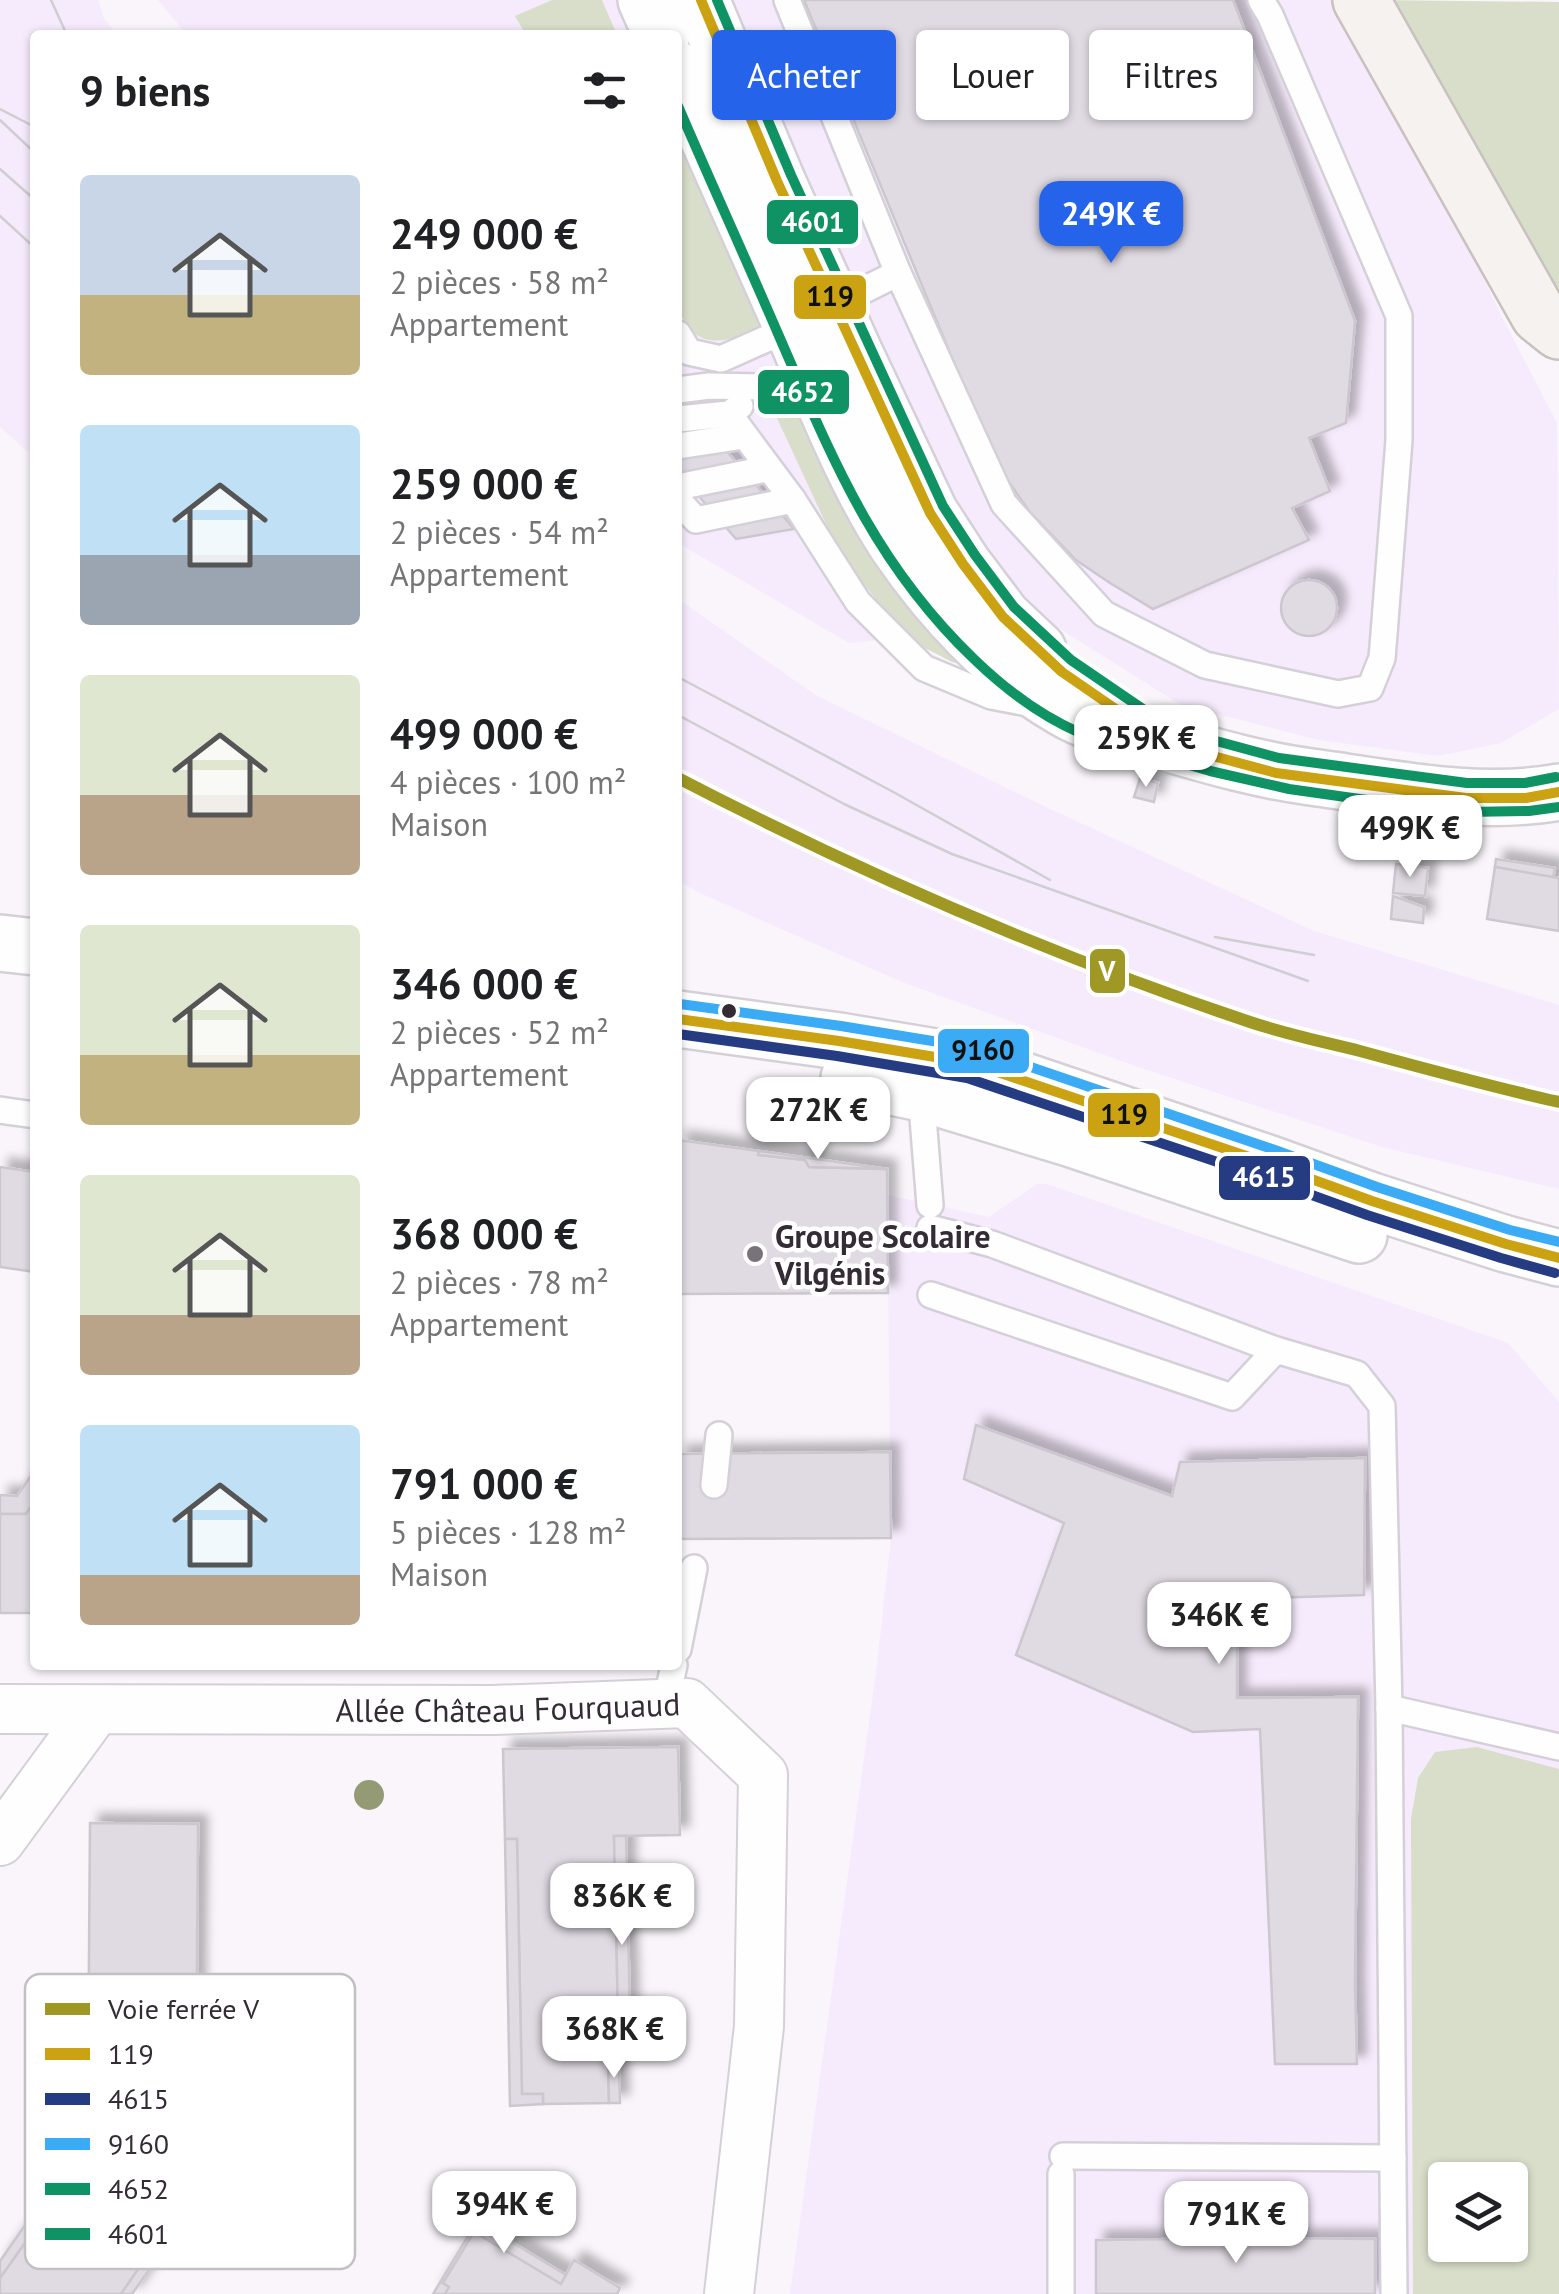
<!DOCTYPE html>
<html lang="fr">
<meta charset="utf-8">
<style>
:root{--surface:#fff;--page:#f2f2f2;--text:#202124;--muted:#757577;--accent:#2563eb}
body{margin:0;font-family:"PT Sans",sans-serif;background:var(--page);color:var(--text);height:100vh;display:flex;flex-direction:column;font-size:38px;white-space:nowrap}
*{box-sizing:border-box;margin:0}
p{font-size:32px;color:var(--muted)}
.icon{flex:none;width:55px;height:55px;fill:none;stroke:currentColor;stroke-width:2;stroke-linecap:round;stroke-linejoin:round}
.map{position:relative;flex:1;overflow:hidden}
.drawer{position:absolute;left:30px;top:30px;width:652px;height:1640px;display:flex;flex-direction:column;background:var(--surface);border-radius:10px;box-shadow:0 2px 8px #0004}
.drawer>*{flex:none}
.guide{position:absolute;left:712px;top:30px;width:695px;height:90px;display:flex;gap:20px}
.tools{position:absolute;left:1428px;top:2162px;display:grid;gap:20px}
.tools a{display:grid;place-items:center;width:100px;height:100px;border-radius:10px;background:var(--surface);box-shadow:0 2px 8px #0004;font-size:50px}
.price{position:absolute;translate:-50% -85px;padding:0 22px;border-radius:20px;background:#fff;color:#222;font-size:32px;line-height:65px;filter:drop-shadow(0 2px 5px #0008)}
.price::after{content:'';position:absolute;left:50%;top:60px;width:30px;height:22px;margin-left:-15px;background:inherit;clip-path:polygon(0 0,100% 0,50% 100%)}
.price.selected{background:var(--accent);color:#fff}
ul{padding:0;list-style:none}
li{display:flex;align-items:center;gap:30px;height:250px;padding:0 50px}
li span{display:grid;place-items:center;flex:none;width:280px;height:200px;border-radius:10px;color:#555}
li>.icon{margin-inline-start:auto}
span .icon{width:120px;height:120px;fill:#fffc;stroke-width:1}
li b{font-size:42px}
h2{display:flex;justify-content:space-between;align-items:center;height:120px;padding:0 50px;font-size:42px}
.pill{padding:0 35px;border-radius:10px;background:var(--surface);box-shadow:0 2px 8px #0004;font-size:35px;line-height:90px}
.pill.selected{background:var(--accent);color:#fff}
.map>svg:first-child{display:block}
</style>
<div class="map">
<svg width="1559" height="2294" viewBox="0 0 1559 2294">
<defs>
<filter id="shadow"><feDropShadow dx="9" dy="-9" stdDeviation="5" flood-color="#0004"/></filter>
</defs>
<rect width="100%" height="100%" fill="#f9f5fb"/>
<g fill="#f6ebfc" fill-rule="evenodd">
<path d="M0,0H98L104,18L117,35H35V458L0,427Z"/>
<path d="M158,0H1349L1504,321L1557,423L1559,709L1501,743L1438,756L1319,740L1181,705L1049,622L849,643L678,543V35H187Z"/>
<path d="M678,599L817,696L1048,808L1314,931L1559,1005V1189L1382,1147L1135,1066L902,982L702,894L678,881Z"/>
<path d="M1037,1184H1047L1508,1343L1559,1402V2294H790L877,1665L891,1538L887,1195L989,1217ZM1445,2180H1510V2245H1445Z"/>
</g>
<g fill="#d9deca" fill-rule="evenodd">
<path d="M552,0H602L617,35H526L515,16Z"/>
<path d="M1375,0L1559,2V313Z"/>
<path d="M678,117L762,325C743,337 711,350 692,331C686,325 682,316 678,310Z"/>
<path d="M776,392L803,403L981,668L952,662L919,645L878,602L839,552L770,403Z"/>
<path d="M1477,1747L1559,1769V2294H1413L1411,1819L1418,1778L1435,1752ZM1445,2180H1510V2245H1445Z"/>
</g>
<g fill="#e0dae2" stroke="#ccc7cf" stroke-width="2.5" filter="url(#shadow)">
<path d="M804,0H1233L1355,321L1346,423L1309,438L1330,491L1292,508L1309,540L1153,609L1110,583L1076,560L1029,511L995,462Z"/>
<path d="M678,395L794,529L736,539L678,472Z"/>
<circle cx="1309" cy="608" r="28"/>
<path d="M1140,778L1158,783L1154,802L1134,797Z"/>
<path d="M1496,859L1555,868L1553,878L1495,867Z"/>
<path d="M1396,864L1428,868L1425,896L1393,893Z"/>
<path d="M1495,867L1559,878V931L1487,919Z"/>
<path d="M1393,896L1424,907L1423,923L1391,919Z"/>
<path d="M678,1140L759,1151L758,1155L805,1160L809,1167L887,1169L888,1293L678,1294Z"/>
<path d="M759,1151L887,1169L809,1167L805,1160L758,1155Z"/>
<path d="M0,1167L35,1172V1272L0,1267Z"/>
<path d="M976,1425L1172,1496L1180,1462L1365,1458L1364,1595L1237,1599V1698L1358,1697L1355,1982L1357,2064H1275L1260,1729L1193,1732L1016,1655L1064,1523L964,1479Z"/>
<path d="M890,1452L891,1538L678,1539V1454Z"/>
<path d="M35,1470V1501L26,1514H0V1495L17,1496Z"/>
<path d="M35,1501V1613H0V1514H26Z"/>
<path d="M678,1747L680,1835L614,1836L619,2059L608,2060L609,2103L543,2104V2094H522L517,1839H505L503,1749Z"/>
<path d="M90,1823L198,1824L196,2083H177L176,2184L193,2190L121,2294H0V2278L90,2151L96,2153V2083H88Z"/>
<path d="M614,1836H626L631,2059H619Z"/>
<path d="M505,1839H517L522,2094H543V2104L510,2106Z"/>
<path d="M619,2059L620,2103H609L608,2060Z"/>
<path d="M81,2145L90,2151L0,2278V2261Z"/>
<path d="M193,2190L203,2194L132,2294H121Z"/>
<path d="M477,2221L566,2275L561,2284L474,2232L443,2283L449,2287L445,2294H433Z"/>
<path d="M474,2232L561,2284L574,2260L620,2288L617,2294H445L449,2287L443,2283Z"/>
<path d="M1265,2238L1375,2239V2294H1096V2240Z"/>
</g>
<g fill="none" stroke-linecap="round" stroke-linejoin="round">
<g stroke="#d5d0d8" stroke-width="30">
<g id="service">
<path d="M787,0L898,273L830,307"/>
<path d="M898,273L1004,504L1104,614L1205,665L1338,694L1370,688L1382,658L1384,634L1399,440V316L1270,15L1261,0"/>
<path d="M678,334L689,352L721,359L795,326"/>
<path d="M678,390L709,386L767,387L815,371"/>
<path d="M729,414L793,500L858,602L924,668L991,696L1033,704"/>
<path d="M678,419L729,414L740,406"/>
<path d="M678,446L744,436"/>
<path d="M678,487L767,469"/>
<path d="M678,500L696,520L793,500"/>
<path d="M921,1093L930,1205"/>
<path d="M0,1110L35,1115"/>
<path d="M930,1228L992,1244L1276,1350L1357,1374L1382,1406L1389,1708L1394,2294"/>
<path d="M931,1295L1232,1397L1276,1350"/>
<path d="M714,1485L719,1435"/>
<path d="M678,1649L694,1568"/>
<path d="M666,1703L674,1665"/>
<path d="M1389,1708L1559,1747"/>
<path d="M1063,2156L1393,2158"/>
<path d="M1061,2294V2174"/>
</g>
</g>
<g stroke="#d5d0d8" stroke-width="52">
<g id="minor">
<path id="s1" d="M0,1709L493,1710L687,1703L763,1775L759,2026L729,2294"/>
<path d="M0,1841L96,1710"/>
</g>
</g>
<g stroke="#d5d0d8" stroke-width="60">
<g id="tertiary">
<path d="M646,0L662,35"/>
<path d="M701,0L777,181L854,352L930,513L963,564L1003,617L1038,650"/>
<path d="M678,70C716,156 754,241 792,327C823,398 854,480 897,545C940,608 997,670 1063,708C1091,725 1126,732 1156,740C1208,755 1258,770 1311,777C1393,788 1477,807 1559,792"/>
<path d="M0,943L35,947"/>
<path d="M678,1019L839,1041L971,1063L1270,1164L1372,1201L1506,1244L1559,1258"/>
<path d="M849,1078L921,1093L1069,1138L1359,1235"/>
</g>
</g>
<g stroke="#c8c1be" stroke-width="60">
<path id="primary" d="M1361,0L1539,315L1559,331"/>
</g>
<use href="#service" stroke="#fefefe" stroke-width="25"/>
<use href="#minor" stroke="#fefefe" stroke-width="48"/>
<use href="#tertiary" stroke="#fefefe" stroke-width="55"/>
<use href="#primary" stroke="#f6f2f0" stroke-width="55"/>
<g stroke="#cfced0" stroke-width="2.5">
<path d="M51,0L67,35"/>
<path d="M0,109L35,127"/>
<path d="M0,120L35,153"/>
<path d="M0,169L35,200"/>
<path d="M0,216L35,248"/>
<path d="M678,677L897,794L1050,880"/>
<path d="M678,715L844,804L952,854L1308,981"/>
<path d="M1215,937L1314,955"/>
</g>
<g stroke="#fff" stroke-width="18">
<g id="bus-1">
<path d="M701,0L777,181L930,513L963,564L1003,617L1062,672L1165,743L1276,773L1466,798H1526L1559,792"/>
<path d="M678,1019L839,1041L971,1063L1270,1164L1372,1201L1506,1244L1559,1258"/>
</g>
</g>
<g stroke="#fff" stroke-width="18">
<path id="bus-2" d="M678,1034L837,1056L967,1078L1265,1178L1367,1215L1501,1258L1555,1273"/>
</g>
<g stroke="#fff" stroke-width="18">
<path id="bus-3" d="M680,1004L841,1026L975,1048L1275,1150L1377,1187L1510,1230L1559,1242"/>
</g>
<g stroke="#fff" stroke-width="18">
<path id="bus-4" d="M678,106C711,183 746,259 779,336C833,460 874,563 974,659C1005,689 1041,716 1080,733L1210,771L1289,789L1402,805L1465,812L1529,811L1559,807"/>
</g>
<g stroke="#fff" stroke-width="18">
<path id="bus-5" d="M717,0L791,175L943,506L975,555L1014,607L1071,660L1172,729L1279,758L1467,783H1525L1556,777"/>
</g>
<use href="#bus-1" stroke="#caa212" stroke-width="10"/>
<use href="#bus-2" stroke="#253b82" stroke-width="10"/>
<use href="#bus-3" stroke="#3babf5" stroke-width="10"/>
<use href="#bus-4" stroke="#109364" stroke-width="10"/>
<use href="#bus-5" stroke="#109364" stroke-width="10"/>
<g stroke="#fff" stroke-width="20">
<path id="rail-1" d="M678,778C863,874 1053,956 1250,1022C1286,1034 1324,1042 1360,1051C1426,1069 1492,1087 1559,1102"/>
</g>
<use href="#rail-1" stroke="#9f9825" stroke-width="12"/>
</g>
<circle fill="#949a73" cx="369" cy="1795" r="15"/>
<circle fill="#332c35" stroke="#fff" stroke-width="4" cx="729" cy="1011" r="9"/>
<circle fill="#78727a" stroke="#fff" stroke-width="4" cx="755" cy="1254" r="10"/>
<g text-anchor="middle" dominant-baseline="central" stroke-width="9" stroke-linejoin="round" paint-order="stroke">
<g font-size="32" font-weight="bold" fill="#332c35" stroke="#fff" text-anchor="start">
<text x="775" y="1236">Groupe Scolaire<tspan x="775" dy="37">Vilgénis</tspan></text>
</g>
<g font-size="32" fill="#332c35" stroke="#fff">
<text stroke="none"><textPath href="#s1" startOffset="508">Allée Château Fourquaud</textPath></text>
</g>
</g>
<rect x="25" y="1974" width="330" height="295" rx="15" fill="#fff" stroke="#c2c0c2" stroke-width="2.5"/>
<rect x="45" y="2003" width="45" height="12" fill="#9f9825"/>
<rect x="45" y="2048" width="45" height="12" fill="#caa212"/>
<rect x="45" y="2093" width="45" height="12" fill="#253b82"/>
<rect x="45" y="2138" width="45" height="12" fill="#3babf5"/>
<rect x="45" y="2183" width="45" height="12" fill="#109364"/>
<rect x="45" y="2228" width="45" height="12" fill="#109364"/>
<g font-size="28" fill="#332c35">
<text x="108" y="2019">Voie ferrée V</text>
<text x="108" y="2064">119</text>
<text x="108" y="2109">4615</text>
<text x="108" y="2154">9160</text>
<text x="108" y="2199">4652</text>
<text x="108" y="2244">4601</text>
</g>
<g stroke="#fff" stroke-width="4">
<rect x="765" y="198" width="95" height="48" rx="10" fill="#109364"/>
<rect x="792" y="273" width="76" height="48" rx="10" fill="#caa212"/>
<rect x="756" y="368" width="95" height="48" rx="10" fill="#109364"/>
<rect x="1088" y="947" width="39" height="48" rx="10" fill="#9f9825"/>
<rect x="936" y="1027" width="95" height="48" rx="10" fill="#3babf5"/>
<rect x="1086" y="1091" width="76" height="48" rx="10" fill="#caa212"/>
<rect x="1217" y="1154" width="95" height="48" rx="10" fill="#253b82"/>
</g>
<g font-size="28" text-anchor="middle" font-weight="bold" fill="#fff">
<text x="813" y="232">4601</text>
<text x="803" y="402">4652</text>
<text x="1107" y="981">V</text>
<text x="1264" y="1187">4615</text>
</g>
<g font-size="28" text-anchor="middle" font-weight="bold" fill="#111">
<text x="830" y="306">119</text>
<text x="983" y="1060">9160</text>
<text x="1124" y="1124">119</text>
</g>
</svg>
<div class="tools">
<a><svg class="icon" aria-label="layers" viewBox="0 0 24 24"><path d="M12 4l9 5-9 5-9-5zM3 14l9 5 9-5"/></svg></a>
</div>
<b class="price selected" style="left:1111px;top:266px">249K €</b>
<b class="price" style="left:1146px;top:790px">259K €</b>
<b class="price" style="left:1410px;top:880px">499K €</b>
<b class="price" style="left:818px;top:1162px">272K €</b>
<b class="price" style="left:1219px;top:1667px">346K €</b>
<b class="price" style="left:622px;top:1948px">836K €</b>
<b class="price" style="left:614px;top:2081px">368K €</b>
<b class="price" style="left:504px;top:2256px">394K €</b>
<b class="price" style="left:1236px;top:2266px">791K €</b>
<div class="guide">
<a class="pill selected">Acheter</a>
<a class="pill">Louer</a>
<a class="pill">Filtres</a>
</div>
<section class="drawer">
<h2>9 biens<svg class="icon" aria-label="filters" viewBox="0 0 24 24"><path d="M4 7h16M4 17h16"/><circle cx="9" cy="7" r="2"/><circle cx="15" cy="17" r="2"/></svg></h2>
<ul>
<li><span style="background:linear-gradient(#c9d6e8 60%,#c2b280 0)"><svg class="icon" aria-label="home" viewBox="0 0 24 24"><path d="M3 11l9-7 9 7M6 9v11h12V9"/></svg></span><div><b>249 000 €</b><p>2 pièces · 58 m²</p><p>Appartement</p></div></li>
<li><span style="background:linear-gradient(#bfe0f5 65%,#9aa5b1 0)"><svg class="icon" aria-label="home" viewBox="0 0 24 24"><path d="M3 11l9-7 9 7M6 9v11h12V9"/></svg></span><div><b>259 000 €</b><p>2 pièces · 54 m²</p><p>Appartement</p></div></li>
<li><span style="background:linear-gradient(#dfe7d0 60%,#b9a48a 0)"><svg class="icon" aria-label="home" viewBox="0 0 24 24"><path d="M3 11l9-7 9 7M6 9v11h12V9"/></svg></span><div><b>499 000 €</b><p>4 pièces · 100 m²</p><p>Maison</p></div></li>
<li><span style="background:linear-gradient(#dfe7d0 65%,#c2b280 0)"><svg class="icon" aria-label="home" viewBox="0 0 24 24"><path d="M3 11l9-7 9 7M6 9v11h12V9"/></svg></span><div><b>346 000 €</b><p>2 pièces · 52 m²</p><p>Appartement</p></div></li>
<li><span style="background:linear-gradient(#dfe7d0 70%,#b9a48a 0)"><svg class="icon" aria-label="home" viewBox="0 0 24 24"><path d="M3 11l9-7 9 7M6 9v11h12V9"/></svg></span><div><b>368 000 €</b><p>2 pièces · 78 m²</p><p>Appartement</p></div></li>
<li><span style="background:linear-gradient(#bfe0f5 75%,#b9a48a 0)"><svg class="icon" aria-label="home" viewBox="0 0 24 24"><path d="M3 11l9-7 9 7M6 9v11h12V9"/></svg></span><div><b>791 000 €</b><p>5 pièces · 128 m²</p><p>Maison</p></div></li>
</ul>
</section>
</div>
